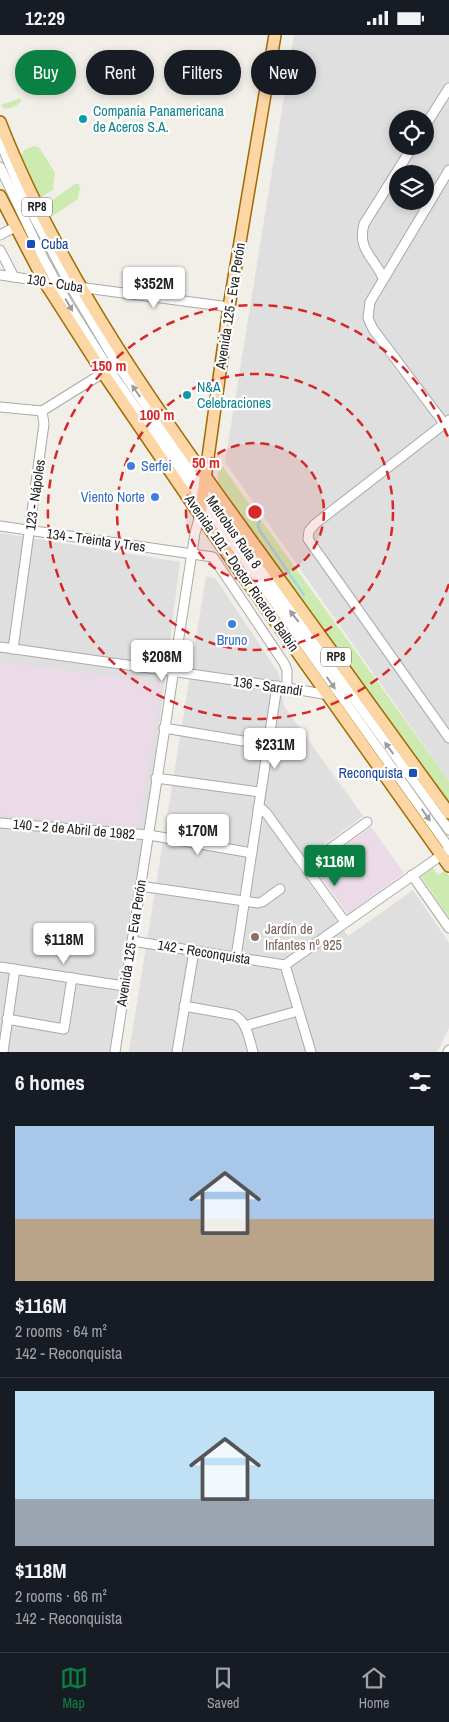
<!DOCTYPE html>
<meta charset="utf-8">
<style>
:root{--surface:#171b24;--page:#20242c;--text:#f1f3f6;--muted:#9ea1a6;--line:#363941;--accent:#0b8043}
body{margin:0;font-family:"Archivo Narrow",sans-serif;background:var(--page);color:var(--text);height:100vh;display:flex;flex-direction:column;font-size:19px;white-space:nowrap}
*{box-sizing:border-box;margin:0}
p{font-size:16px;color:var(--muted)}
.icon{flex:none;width:28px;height:28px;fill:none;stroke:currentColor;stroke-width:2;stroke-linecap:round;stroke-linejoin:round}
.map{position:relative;height:1017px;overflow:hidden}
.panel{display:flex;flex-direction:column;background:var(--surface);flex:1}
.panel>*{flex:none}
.banner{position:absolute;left:15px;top:15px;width:420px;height:45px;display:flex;gap:10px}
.fabs{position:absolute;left:389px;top:75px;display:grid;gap:10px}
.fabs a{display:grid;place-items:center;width:45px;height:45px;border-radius:50%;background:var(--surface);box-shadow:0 2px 8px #0003;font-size:25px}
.price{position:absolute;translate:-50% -42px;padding:0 11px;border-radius:5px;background:#fff;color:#222;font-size:16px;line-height:32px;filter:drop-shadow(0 1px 2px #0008)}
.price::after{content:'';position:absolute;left:50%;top:30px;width:15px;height:11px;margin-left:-8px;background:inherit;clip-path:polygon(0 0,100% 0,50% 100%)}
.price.selected{background:var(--accent);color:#fff}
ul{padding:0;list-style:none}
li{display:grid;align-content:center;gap:10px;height:265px;padding:0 15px}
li+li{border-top:1px solid var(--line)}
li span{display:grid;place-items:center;height:155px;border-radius:0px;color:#555}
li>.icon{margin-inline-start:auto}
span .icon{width:90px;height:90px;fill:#fffc;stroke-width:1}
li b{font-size:21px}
h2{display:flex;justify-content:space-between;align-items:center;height:60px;padding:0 15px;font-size:21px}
.chip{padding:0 18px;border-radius:22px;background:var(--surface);box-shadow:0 2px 8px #0003;font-size:18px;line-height:45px}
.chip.selected{background:var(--accent);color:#fff}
.status{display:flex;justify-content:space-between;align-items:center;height:35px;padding:0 25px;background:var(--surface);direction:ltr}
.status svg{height:14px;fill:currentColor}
.dock{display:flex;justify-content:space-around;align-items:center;height:70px;border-top:1px solid var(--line);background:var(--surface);font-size:14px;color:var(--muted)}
.dock a{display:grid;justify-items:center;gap:2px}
.dock .selected{color:var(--accent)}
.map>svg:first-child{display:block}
</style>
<div class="status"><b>12:29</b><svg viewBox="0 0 49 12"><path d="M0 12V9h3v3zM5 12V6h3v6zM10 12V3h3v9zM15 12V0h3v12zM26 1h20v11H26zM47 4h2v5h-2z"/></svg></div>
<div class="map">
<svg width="449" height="1017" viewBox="0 0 449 1017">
<rect width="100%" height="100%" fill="#f2efe9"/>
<g fill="#e0dfdf" fill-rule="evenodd">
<path d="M294,0H449V746L225,427ZM398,84H425V111H398ZM398,139H425V166H398Z"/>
<path d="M0,498L180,527L145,801L110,1017H0Z"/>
<path d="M206,541L216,544L279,639L284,671L363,781L296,830L348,901L413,855L449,908V993L437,1017H129Z"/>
</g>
<g fill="#ebdbe8">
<path d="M0,627L162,648L139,791L0,780Z"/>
<path d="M371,792L404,838L348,879L314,833Z"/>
</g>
<g fill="#cdebb0">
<path d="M21,63V66C18,71 9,75 3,73L1,70Z"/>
<path d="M34,111L39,112L55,138L53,155L39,163L20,123L24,115Z"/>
<path d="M75,149H78L81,154L79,156L78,164L51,182L44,171Z"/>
<path d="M220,428L449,746V769L218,448V439Z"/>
<path d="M433,833L438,840L445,835L449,841V883L421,841Z"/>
</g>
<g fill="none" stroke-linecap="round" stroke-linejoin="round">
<path stroke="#aad3df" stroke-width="2.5" d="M261,479L258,491L260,496L304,560"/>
<g stroke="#a9a9a9" stroke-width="11">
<g id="minor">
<path d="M425,91L449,53"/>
<path d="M0,106L21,157L70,250L115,326L219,477L449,795"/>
<path d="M0,132L43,223L68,269L110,336L449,813"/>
<path d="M449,135L370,267L368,283L373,294L449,395"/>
<path d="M0,200L15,192"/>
<path d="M0,215L14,242"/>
<path d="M0,240L48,247"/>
<path d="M383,243C374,222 357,215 364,189L413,111"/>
<path d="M78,252L229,272"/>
<path d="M0,372L42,376L103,338"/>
<path d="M449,385L315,489L309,496L308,504L449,703"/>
<path d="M0,491L213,522L284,628L287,635V652"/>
<path d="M0,612L282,652L329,660"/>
<path d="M13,614L44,389L42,376"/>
<path d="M164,693L267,710"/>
<path d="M156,743L260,757"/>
<path d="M258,773L262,774L267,779L345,887"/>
<path d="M0,788L149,800L252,818"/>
<path d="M306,831L367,787"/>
<path d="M412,840L449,893"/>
<path d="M140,851L258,868L262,867L280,854"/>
<path d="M132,906L285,930L446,817"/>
<path d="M236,922L277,651"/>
<path d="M285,930L311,1017"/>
<path d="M0,932L124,951"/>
<path d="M184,971L234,980C247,986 249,1004 253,1017"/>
<path d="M7,984L64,994L72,943"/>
<path d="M246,993L248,990L298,976"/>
<path d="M3,1017L15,934"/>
<path d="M115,1017L195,498L200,480"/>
<path d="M177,1017L194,916"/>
<path d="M448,1017L449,1015"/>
</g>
</g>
<g stroke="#a06b00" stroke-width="14">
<g id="major">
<path d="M0,87C60,240 158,377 254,509C319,599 384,689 449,778"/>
<path d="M0,161L44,246L103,338L200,480L449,831"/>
<path d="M200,480L229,272L275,0"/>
</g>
</g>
<use href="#minor" stroke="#fff" stroke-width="9"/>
<use href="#major" stroke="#fcd6a4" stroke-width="11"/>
</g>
<defs><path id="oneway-solid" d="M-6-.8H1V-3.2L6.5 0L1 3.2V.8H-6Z" transform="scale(1.25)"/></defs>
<g fill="#9c9c9c">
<use href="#oneway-solid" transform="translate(69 270) rotate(60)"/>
<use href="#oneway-solid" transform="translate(136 356) rotate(-125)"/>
<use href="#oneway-solid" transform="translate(294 581) rotate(-128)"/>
<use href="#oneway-solid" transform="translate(331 648) rotate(55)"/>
<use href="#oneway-solid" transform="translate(389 713) rotate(-126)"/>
<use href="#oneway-solid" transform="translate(426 780) rotate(55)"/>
</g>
<circle cx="255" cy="477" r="69" fill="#d62828" fill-opacity=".12"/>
<g fill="none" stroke="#d62828" stroke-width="2.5" stroke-dasharray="9 6">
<circle cx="255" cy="477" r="69"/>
<circle cx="255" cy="477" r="138"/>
<path d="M449 549A207 207 0 1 1 449 405"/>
</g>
<g fill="#0f9aa8" stroke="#fff" stroke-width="2">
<circle cx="83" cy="84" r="5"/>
<circle cx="187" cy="360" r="5"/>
</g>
<g fill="#1a4fb4" stroke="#fff" stroke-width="2">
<rect x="26" y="204" width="10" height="10" rx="2.5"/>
<rect x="408" y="733" width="10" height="10" rx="2.5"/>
</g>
<g fill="#3f7fe0" stroke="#fff" stroke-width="2">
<circle cx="131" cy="431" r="5"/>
<circle cx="155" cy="462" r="5"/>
<circle cx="232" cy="589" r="5"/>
</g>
<circle fill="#8d6e63" stroke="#fff" stroke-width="2" cx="255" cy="902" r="5"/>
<g text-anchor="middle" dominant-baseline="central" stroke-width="4.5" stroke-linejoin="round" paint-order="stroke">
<g fill="#fff" stroke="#646464" stroke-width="1">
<rect x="22" y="162.5" width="30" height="19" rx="4"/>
<rect x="321" y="612.5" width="30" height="19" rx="4"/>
</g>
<g font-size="12" font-weight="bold" fill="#222">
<text x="37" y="172">RP8</text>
<text x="336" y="622">RP8</text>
</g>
<g font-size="14" fill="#0d838f" stroke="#fff" text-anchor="start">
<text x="93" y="76">Companía Panamericana<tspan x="93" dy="16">de Aceros S.A.</tspan></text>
<text x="197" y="352">N&amp;A<tspan x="197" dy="16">Celebraciones</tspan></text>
</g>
<g font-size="14" fill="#164399" stroke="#fff" text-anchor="start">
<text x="41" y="209">Cuba</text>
<text x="403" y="738" text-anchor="end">Reconquista</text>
</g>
<g font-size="14" fill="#222" stroke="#fff">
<text transform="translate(55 248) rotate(9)">130 - Cuba</text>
<text transform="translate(230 271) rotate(-81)">Avenida 125 - Eva Perón</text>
<text transform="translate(35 460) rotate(-82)">123 - Nápoles</text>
<text transform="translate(234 497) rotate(55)">Metrobus Ruta 8</text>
<text transform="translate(96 505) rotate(8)">134 - Treinta y Tres</text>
<text transform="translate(242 538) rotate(55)">Avenida 101 - Doctor Ricardo Balbín</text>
<text transform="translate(268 651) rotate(8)">136 - Sarandí</text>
<text transform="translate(74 794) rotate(5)">140 - 2 de Abril de 1982</text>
<text transform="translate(131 908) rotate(-81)">Avenida 125 - Eva Perón</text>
<text transform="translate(204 917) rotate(9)">142 - Reconquista</text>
</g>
<g font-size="14" fill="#366cbe" stroke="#fff" text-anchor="start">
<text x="141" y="431">Serfei</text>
<text x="145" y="462" text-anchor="end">Viento Norte</text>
<text x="232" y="605" text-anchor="middle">Bruno</text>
</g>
<g font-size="14" fill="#785e54" stroke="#fff" text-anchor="start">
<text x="265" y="894">Jardín de<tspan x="265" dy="16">Infantes nº 925</tspan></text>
</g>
</g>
<circle cx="255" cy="477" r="8" fill="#d62828" stroke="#fff" stroke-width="2.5"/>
<g font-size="15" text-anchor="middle" font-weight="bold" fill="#d62828" stroke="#fff" stroke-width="4.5" stroke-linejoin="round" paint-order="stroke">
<text x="109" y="336">150 m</text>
<text x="157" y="385">100 m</text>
<text x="206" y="433">50 m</text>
</g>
</svg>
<div class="fabs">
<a><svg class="icon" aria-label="locate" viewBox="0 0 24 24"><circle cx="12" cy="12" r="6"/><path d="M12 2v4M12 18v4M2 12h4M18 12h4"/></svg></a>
<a><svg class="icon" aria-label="layers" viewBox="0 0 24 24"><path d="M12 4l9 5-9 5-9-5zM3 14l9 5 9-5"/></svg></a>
</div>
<b class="price" style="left:154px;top:274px">$352M</b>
<b class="price" style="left:162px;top:647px">$208M</b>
<b class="price" style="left:275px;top:735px">$231M</b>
<b class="price" style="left:198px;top:821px">$170M</b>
<b class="price selected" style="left:335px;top:852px">$116M</b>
<b class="price" style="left:64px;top:930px">$118M</b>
<div class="banner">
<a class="chip selected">Buy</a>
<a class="chip">Rent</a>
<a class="chip">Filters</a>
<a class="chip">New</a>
</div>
</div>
<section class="panel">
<h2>6 homes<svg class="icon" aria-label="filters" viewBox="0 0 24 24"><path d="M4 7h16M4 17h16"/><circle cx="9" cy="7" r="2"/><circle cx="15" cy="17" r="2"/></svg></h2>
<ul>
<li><span style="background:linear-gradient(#a9c7e8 60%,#b9a48a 0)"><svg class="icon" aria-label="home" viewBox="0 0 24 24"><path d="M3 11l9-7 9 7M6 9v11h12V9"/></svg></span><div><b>$116M</b><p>2 rooms · 64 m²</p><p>142 - Reconquista</p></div></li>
<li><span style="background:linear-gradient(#bfe0f5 70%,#9aa5b1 0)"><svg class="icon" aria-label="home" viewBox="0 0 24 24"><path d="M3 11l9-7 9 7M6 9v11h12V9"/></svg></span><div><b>$118M</b><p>2 rooms · 66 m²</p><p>142 - Reconquista</p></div></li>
</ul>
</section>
<nav class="dock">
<a class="selected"><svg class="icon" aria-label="map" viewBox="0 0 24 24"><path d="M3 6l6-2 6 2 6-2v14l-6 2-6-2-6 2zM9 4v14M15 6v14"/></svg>Map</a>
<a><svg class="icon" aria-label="saved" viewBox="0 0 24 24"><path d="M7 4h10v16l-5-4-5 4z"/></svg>Saved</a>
<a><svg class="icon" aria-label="home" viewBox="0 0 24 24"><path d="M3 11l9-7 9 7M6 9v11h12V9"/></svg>Home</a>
</nav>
